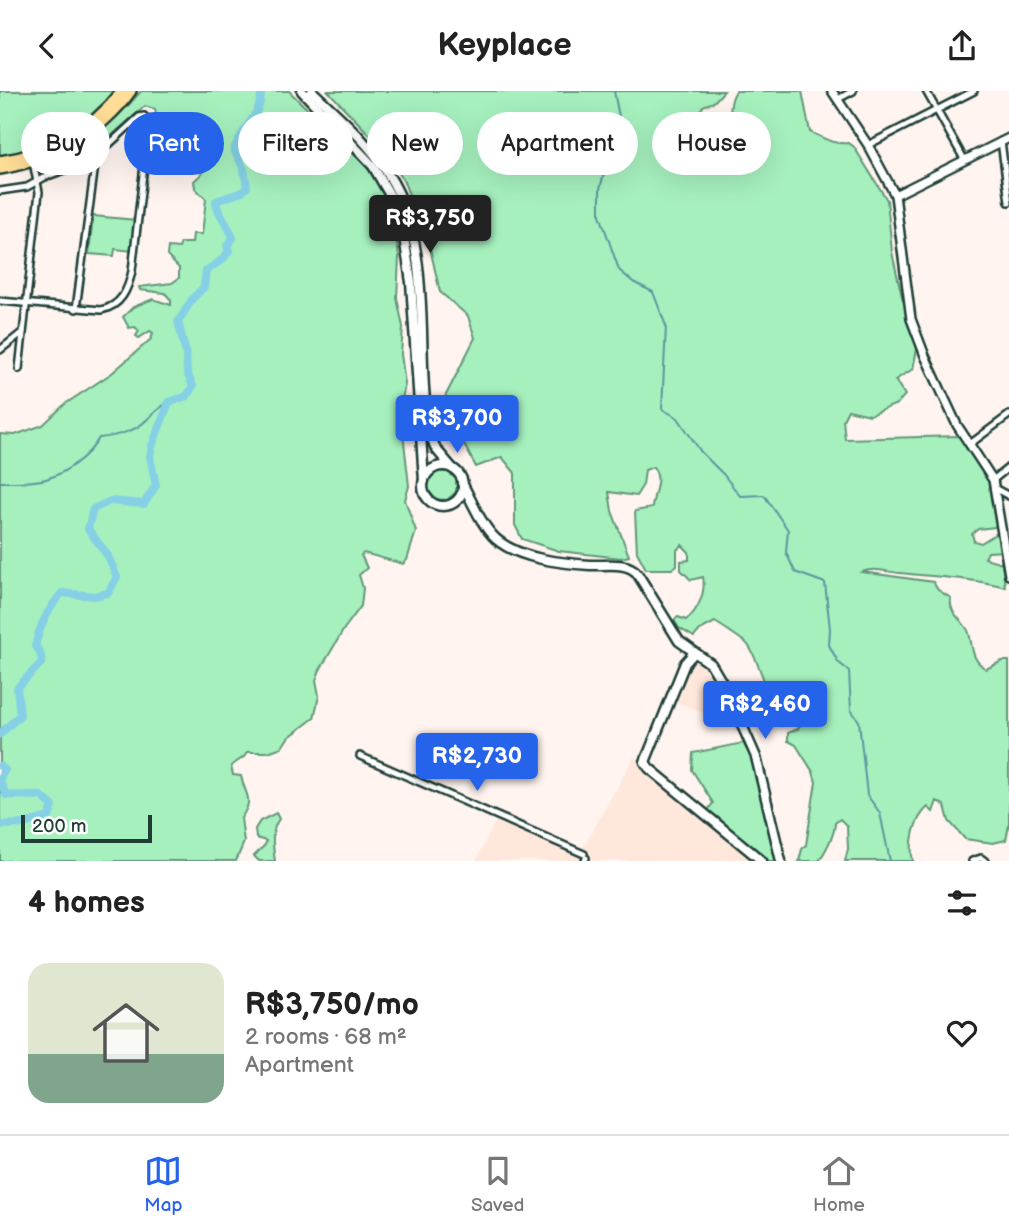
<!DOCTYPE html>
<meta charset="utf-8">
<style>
:root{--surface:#fff;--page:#f6f6f6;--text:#222;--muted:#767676;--line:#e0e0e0;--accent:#2563eb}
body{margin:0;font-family:"Balsamiq Sans",sans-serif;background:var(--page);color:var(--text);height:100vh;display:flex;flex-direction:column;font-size:26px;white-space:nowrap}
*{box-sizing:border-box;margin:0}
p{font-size:23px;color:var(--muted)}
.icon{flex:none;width:38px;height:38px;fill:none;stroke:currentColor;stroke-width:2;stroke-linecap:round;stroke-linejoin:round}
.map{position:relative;height:770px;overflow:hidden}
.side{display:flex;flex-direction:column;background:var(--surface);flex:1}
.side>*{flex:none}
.guide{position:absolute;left:21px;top:21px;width:968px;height:63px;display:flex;gap:14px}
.scale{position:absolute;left:21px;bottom:18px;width:131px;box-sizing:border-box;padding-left:7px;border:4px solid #1f3d34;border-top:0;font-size:19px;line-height:24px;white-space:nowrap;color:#1f3d34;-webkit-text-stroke:5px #fff;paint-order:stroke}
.price{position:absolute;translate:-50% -60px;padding:0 16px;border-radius:7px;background:var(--accent);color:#fff;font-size:23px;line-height:46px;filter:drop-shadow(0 2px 4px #0008)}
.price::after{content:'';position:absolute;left:50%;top:42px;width:21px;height:16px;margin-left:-10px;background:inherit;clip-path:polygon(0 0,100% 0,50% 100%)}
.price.active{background:#222;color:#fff}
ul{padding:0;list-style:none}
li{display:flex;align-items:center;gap:21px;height:175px;padding:0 28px}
li span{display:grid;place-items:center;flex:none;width:196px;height:140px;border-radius:21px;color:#555}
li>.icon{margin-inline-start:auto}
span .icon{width:84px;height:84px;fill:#fffc;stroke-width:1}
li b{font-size:30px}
h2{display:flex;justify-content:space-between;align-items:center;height:84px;padding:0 28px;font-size:30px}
.chip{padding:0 24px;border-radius:32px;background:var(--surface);box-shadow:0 7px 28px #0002;font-size:24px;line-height:63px}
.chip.active{background:var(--accent);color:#fff}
header{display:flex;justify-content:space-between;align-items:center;height:91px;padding:0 28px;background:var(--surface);font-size:32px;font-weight:700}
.dock{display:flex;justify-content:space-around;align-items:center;height:98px;border-top:2px solid var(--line);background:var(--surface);font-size:19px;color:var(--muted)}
.dock a{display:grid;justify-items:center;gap:4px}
.dock .active{color:var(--accent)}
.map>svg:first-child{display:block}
</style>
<header><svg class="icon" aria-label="back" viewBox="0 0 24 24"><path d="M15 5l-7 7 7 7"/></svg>Keyplace<svg class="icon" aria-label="share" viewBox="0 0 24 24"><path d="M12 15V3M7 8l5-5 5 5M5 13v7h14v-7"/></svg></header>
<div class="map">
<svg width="1009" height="770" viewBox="0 0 1009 770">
<rect width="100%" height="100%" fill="#fff4ef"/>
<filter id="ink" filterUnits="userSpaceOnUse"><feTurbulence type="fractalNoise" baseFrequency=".0143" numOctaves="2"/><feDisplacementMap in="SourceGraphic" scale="14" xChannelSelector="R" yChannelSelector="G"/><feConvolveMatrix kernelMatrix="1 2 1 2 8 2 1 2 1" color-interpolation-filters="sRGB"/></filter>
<g filter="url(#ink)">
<g fill="#ffe7dc">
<path d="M691,569H695L714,585L730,616L709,624L674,610Z"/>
<path d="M634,666L759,770H476L500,720L582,759Z"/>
</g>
<g fill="#a6f0be" stroke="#629679" stroke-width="2">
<path d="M0,0H118L98,23L54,52L0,68Z"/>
<path d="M141,0H289L367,76L385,103L394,132L399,166L397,207L403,236L401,263L405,293L402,309L405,319L402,333L409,395L405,409L416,440L407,469L403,473L364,462L361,464L367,477L359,484L363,497L361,515L344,538L320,579L316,589L319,605L314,627L288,647L282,656L268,661H247L245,665L231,675L233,684L241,685C245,705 255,707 241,727L244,751L236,770H0V343L15,344L43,334L65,313L112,282L151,248L153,242L150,240L139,247L136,245L139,240L135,236L129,237L123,226L133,216L153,208L171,214V209L165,202L140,199L139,196L172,192L179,187V177L167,165L168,156L179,157L181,152H192L193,143H202L206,108L195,97L194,90C202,84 207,76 208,66C211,32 184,31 157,28L155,18L145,15L85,68L45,82L42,81L39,74C80,58 113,34 141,0Z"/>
<path d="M328,0H724L714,11L703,15L698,25L689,26L679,34V42C687,51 699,52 704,63L710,65L713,61L701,49L714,46L704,39L722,37C736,21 726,14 736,0H802L810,41C824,47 833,54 849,52L854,56L887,109L892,161L902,206L918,253L913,278L895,289L905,304L897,313L870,324L848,319L843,329L845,348L960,345L985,382L992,398L999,432L995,436L978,438L972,443L974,450L981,452L997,442L1001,443L1005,460L988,461L985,467L1002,472L1005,496C970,487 935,486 900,482C886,481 875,476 862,481L933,491L938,499L951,507C948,524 965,529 969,542C973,557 971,569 986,578L1002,570H1009V734L1006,749L993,752L965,748L949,730L945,715L937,710L933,721L928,716C914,728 909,752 913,770H845L848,758L847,735L840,728L835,732C835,744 826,759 819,770H799L802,758L806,754L816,691L813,681L796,654L788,650V642L798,638L801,632L798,627L791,625L781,635L771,629L756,630L750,606L754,605L759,612L766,608L768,603C765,591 755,564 748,554C746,551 720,534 715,531L700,539L694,546L679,537L674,529L678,526L686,529C698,520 706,501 703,486L691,489L681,479V470L689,469V461L682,454L677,459V474L672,478H646L637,461L635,420L652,417C653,402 663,388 653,376L645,379L643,394L636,405L609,401L612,420L629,465L621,467L559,460L522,448L515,434V382L502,366L476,376L450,327L445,306L475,247L468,225L440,201L430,157L404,91L390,65Z"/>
<path d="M160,32L186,35L180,79L154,75Z"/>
<path d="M93,125L136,129L133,160L115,158L114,165L89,163Z"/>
<path d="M438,380L448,381L457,389L456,401L447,409L435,408L428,399L429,387Z"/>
<path d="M743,652L755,673L778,770H769L708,719L713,712L692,679L693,662Z"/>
<path d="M276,722L279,728C270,740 273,756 275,770H259L254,765L265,754L266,750L256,747L255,738L260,730Z"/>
</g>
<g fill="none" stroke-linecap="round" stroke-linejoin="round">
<g stroke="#5c959e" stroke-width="2">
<path d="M614,0L619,26L604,46L608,66L600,98V124L619,179L633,191L653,201L666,235L662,318L678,327L701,361L724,384L740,405L764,404L788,439L786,461L795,481L825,492L830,538L829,554L838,571L849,580L851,619L859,630L867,704L880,722L890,770"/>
<path d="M0,391C14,391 32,392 46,388C66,382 89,365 99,347C112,346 132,341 142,333C152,325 157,317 169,311"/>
</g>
<g stroke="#85d0e5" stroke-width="8">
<path d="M0,643L20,624L17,597L42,571L40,561L35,555C41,532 47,520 62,502L94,505L108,502L117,486L108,465L88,438L93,418L110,410L144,413L156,394L150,366L152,355L169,311L187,305L193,295L187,282L186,262L178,231L193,207L204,196L206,180L223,168L229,160L227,155L233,147C229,134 216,121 216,110L242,101L247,96L244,78L234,59C241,37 262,25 261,0"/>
<path d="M0,675L5,679L0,687"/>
<path d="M0,690L6,704L41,705L53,715L49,726L23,733L0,734"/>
</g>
<g stroke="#1f3d34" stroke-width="10">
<g id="minor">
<path d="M926,0L964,68"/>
<path d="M838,8L853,0"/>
<path d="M1001,50L1009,111"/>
<path d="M868,54L974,0"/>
<path d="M0,100L27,96L45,86L92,69L139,26L144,25L149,30L132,180C128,199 121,215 101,219L0,210"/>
<path d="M76,218L96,66"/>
<path d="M0,259L23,241"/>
<path d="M19,278L39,101L33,71"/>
<path d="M970,353L1009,324"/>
<path d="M993,389L1009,376"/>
<path d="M994,397L1009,405"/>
<path d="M360,665L584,763"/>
<path d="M585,770L586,767"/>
<path d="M972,770L981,767L985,770"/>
</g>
</g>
<g stroke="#1f3d34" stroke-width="12">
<g id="tertiary">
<path d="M832,0L868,54L895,104L911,228L925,265L957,334L993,389L1009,484"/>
<path d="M895,104L1009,47"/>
</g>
</g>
<g stroke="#1f3d34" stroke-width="13">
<g id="secondary">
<path d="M302,0L373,75L395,113L402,133L411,191L424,390"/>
<path d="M312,0C339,26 369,51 388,83C436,159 414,257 429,341L436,358L453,378"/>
<circle cx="443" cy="395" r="20"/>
<path d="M462,392C472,410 481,434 496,448C519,468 561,472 590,474C605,475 627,470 637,482L679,550L711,573L727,600L756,666L781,770"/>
<path d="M694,562L685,572L645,671L649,677L762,770"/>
</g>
</g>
<g stroke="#1f3d34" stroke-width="14">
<g id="trunk">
<path d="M0,70C49,63 92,39 122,0"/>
<path d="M0,78C52,69 100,43 131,0"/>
</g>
</g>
<use href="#minor" stroke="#fff" stroke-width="5"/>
<use href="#tertiary" stroke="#fff" stroke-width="7"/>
<use href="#secondary" stroke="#fff" stroke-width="8"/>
<use href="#trunk" stroke="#fedd96" stroke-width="9"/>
</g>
</g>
</svg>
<div class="scale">200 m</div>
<b class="price active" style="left:430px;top:164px">R$3,750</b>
<b class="price" style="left:457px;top:364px">R$3,700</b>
<b class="price" style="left:765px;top:650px">R$2,460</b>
<b class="price" style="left:477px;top:702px">R$2,730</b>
<div class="guide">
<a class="chip">Buy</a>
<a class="chip active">Rent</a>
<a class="chip">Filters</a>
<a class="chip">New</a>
<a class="chip">Apartment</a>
<a class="chip">House</a>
</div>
</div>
<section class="side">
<h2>4 homes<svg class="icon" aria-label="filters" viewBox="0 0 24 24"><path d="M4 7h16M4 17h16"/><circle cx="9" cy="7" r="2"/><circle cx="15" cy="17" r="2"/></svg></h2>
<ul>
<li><span style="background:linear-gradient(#dfe7d0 65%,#7fa58c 0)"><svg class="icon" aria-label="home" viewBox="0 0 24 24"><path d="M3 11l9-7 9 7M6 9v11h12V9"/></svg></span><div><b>R$3,750/mo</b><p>2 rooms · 68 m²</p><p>Apartment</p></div><svg class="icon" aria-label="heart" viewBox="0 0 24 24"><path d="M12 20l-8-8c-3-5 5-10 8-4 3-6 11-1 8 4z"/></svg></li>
</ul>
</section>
<nav class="dock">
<a class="active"><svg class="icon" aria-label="map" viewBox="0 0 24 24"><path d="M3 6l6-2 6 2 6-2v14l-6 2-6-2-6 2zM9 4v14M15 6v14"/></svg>Map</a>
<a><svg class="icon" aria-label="saved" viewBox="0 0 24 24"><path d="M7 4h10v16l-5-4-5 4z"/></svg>Saved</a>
<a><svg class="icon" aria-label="home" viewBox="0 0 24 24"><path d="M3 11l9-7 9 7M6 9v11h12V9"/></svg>Home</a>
</nav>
